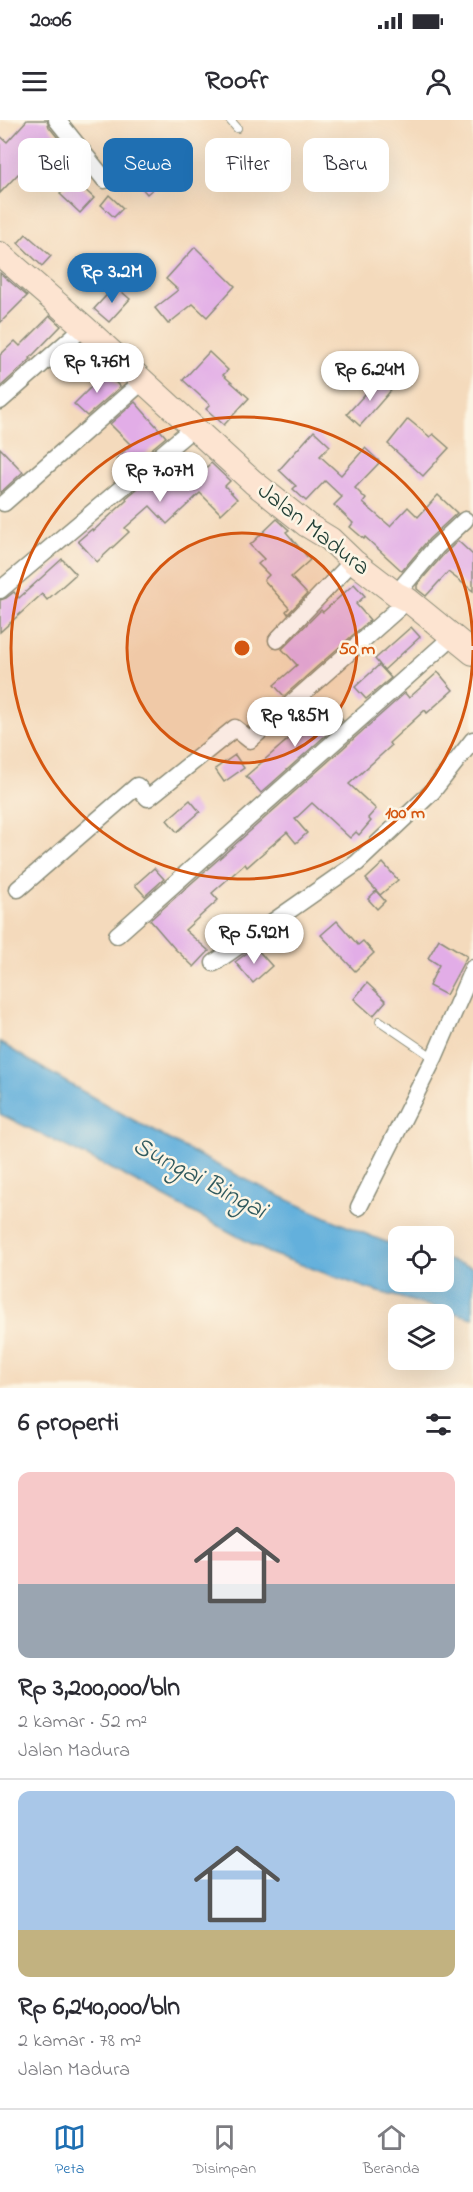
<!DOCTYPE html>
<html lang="id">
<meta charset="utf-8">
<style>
:root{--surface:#fff;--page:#f7f7f7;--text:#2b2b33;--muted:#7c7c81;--line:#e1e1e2;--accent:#1f6fb2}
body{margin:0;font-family:"Indie Flower",sans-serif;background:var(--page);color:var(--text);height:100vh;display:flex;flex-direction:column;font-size:22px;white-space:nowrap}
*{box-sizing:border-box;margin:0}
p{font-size:20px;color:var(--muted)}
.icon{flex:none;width:33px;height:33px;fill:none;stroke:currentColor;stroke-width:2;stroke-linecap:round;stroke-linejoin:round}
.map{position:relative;height:1268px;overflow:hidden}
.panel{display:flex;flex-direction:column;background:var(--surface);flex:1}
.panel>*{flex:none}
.banner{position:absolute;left:18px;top:18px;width:438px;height:54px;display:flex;gap:12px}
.tools{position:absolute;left:388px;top:1106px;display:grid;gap:12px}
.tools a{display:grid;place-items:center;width:66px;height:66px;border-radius:12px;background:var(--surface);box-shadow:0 6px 24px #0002;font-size:30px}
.price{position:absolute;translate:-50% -51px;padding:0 14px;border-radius:21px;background:#fff;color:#222;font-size:20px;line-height:39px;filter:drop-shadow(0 2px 3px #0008)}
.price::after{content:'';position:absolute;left:50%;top:36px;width:18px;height:14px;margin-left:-9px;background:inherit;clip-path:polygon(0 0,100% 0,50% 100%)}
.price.active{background:var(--accent);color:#fff}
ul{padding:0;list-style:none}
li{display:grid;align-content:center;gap:12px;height:318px;padding:0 18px}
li+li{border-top:2px solid var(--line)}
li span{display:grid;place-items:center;height:186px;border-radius:12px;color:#555}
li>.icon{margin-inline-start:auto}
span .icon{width:108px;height:108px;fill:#fffc;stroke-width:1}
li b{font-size:26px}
h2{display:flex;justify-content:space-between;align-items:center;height:72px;padding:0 18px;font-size:26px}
.chip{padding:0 21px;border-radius:12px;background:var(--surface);box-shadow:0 6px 24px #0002;font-size:21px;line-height:54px}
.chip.active{background:var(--accent);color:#fff}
.status{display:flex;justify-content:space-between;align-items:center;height:42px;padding:0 30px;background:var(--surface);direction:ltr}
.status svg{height:16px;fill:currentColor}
header{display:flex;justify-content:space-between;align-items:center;height:78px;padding:0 18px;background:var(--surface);font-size:27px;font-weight:700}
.dock{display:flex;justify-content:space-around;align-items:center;height:84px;border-top:2px solid var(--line);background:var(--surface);font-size:16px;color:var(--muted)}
.dock a{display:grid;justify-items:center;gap:3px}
.dock .active{color:var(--accent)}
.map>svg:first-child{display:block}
</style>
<div class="status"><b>20:06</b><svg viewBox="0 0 49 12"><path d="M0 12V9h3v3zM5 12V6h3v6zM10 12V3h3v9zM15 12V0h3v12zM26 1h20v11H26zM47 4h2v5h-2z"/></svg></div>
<header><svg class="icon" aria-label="menu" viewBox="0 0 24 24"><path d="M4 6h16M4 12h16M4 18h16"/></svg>Roofr<svg class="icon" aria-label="person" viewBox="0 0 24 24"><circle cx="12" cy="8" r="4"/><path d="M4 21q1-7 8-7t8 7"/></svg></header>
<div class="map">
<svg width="473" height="1268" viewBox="0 0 473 1268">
<rect width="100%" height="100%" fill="#fcf5e5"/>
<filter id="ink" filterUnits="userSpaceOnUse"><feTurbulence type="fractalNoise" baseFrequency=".0167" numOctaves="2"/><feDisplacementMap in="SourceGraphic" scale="12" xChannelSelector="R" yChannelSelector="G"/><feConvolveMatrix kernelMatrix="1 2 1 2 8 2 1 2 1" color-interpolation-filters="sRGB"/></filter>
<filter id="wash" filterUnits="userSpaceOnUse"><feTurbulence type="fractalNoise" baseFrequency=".008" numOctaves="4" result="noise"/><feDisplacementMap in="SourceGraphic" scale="24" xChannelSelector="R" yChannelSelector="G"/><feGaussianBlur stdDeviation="1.35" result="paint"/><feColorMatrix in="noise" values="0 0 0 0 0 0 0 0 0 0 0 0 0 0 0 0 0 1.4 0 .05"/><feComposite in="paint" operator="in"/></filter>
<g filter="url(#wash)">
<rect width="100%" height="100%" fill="#f4dabc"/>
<path fill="#63b0dc" stroke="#417688" stroke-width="1.5" d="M0,922C41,949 84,972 126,996C215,1046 304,1091 399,1127V1161H444V1139L473,1147V1198L369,1169L269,1133L108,1047L0,994Z"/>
<g id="blocks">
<g fill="#e2ade7">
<path d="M27,0H47L49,7L87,54L82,58L52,23L32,45L34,48L24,59L18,54L0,73V16L7,22Z"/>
<path d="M133,28L162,61L147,74L118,41Z"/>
<path d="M73,59L94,78L80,93L60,74Z"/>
<path d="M109,75L123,88L114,97L101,85Z"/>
<path d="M26,114L51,136L42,146L18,123Z"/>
<path d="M195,127L235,166L207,197L193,184L168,204L155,188L178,170L166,159Z"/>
<path d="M0,153L27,176L0,203Z"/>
<path d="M115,166L130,179L109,202L94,189Z"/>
<path d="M50,196L61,206L30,238L31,239L0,267V235L15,221L20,226Z"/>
<path d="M209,232L228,250L223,255L249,278L224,305L206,289L210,285L183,260Z"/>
<path d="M106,252L120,267L87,296L74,284Z"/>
<path d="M385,257L394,267L360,306L347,294L366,273L368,275Z"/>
<path d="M135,282L166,317L126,350L116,339L131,325L110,304Z"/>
<path d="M408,299L430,317L433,314L449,328L423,356L388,324Z"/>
<path d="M314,311L330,326L320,336L341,355L365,328L380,342L355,368L366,379L363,383L390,406L408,387L418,397L438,375L457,393L429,419L402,451L365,417L364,419L350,407L353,403L334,385L342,377L325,361L306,381L293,369L296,366L279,350Z"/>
<path d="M0,328L23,352L0,373Z"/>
<path d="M174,338L193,360L211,343L230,361L225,366L237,379L221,394L200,373L167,404L150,386L125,408L129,412L97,442L78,421L92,409L93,411L127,380L126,378Z"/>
<path d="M277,399L289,410L286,412L310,440L291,457L307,474L288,494L286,491L289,488L264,460L269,455L258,444L264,439L250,425Z"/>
<path d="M458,421L473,435V471L448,452L426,476L417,469V465L444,434Z"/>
<path d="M62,439L76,454L47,480L42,474L0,512V480L6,478L14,472L19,478Z"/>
<path d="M354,464L365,476L356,484L370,500L284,576L274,565L297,545L282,529L321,490L323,492Z"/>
<path d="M411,507L420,517L384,550L375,539Z"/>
<path d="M379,545L391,558L366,579L355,567Z"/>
<path d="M438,552L453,570L427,593L425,590L389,623L391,626L349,664L376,689L368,698L371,701L359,715L356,712L350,718L312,683L295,699L307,713L296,723L287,712L247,747L245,744L212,773L218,780L185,810L209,831L194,847L175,829L150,800L405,573L409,578Z"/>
<path d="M330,583L343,600L261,673L246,656Z"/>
<path d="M235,635L244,648L224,662L215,649Z"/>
<path d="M190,680L200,692L177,712L167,700Z"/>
<path d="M383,743L398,760L380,775L366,759Z"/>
<path d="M154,748L164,759L145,776L135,765Z"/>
<path d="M376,771L385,781L377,789L368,779Z"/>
<path d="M337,801L358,825L363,821L374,833L355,851L321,815Z"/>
<path d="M439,819L467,836L446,875L429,866L439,845L428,838Z"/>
<path d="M255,827L272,846L253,863L235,842Z"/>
<path d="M367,863L386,881L373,896L354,879Z"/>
</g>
</g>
</g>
<g filter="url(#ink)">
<use href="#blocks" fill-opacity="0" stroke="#8a8c78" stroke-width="1.5"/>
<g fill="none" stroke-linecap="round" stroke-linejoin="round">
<g stroke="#8a8c78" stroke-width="10">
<g id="lane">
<path d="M230,0L237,8"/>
<path d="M380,901L434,938"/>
</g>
</g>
<g stroke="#8a8c78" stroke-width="19">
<g id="street">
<path d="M57,0L105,60"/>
<path d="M0,281L84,207"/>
<path d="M4,383L143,261"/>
<path d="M0,470L193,308"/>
<path d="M396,474L436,427L465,400"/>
<path d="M277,520L353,441"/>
<path d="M18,769L137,666L148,678L235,608L250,620L408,480"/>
<path d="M117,815L452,517"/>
<path d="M214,843L357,743L432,672L473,620"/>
<path d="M359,1087L434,938L473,848"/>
</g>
</g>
<g stroke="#8a8c78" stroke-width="26">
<path id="secondary" d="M0,134L84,207L253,362L307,405L330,419L353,441L396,474L408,480L473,533"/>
</g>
<use href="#lane" stroke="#fff" stroke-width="8"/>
<use href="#street" stroke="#fff" stroke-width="16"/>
<use href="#secondary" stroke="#fde4d1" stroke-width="24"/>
</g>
</g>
<circle cx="242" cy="528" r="115" fill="#d45610" fill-opacity=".12"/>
<g fill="none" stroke="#d45610" stroke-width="3">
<circle cx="242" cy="528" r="115"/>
<path d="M473 530A231 231 0 1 1 473 526"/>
</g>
<g text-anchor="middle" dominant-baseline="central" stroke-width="5" stroke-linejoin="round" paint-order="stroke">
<g font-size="24" fill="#1f3d34" stroke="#fcf5e5">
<text transform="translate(313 410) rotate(38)">Jalan Madura</text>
</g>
<g font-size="26" font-style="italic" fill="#305a5e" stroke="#fcf5e5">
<text transform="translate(199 1059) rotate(28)">Sungai Bingai</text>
</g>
</g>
<circle cx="242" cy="528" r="9" fill="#d45610" stroke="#fcf5e5" stroke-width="3"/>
<g font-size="18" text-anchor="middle" font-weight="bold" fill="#d45610" stroke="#fcf5e5" stroke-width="5" stroke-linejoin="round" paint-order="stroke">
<text x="357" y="534">50 m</text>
<text x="405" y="698">100 m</text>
</g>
</svg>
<div class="tools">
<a><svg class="icon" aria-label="locate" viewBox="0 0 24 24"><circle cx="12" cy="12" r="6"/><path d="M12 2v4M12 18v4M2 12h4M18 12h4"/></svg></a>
<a><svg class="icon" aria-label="layers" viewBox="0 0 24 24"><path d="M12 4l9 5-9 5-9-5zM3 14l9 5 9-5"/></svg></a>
</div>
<b class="price active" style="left:112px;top:184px">Rp 3.2M</b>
<b class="price" style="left:97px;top:274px">Rp 9.76M</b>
<b class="price" style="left:370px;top:282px">Rp 6.24M</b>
<b class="price" style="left:160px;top:383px">Rp 7.07M</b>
<b class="price" style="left:295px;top:628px">Rp 9.85M</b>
<b class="price" style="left:254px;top:845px">Rp 5.92M</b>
<div class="banner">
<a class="chip">Beli</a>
<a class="chip active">Sewa</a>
<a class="chip">Filter</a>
<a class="chip">Baru</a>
</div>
</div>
<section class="panel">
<h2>6 properti<svg class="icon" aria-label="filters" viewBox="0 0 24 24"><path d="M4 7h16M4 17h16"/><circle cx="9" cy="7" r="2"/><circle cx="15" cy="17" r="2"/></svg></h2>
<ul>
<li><span style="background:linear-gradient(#f6c9c9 60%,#9aa5b1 0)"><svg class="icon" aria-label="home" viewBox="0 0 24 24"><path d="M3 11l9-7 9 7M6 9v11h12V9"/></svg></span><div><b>Rp 3,200,000/bln</b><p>2 kamar · 52 m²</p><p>Jalan Madura</p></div></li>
<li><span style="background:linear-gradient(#a9c7e8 75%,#c2b280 0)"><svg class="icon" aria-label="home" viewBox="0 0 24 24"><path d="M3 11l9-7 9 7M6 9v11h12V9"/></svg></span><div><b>Rp 6,240,000/bln</b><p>2 kamar · 78 m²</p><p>Jalan Madura</p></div></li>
</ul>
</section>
<nav class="dock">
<a class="active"><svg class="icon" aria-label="map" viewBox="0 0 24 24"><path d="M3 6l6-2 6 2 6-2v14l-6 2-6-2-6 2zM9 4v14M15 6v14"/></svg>Peta</a>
<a><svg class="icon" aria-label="saved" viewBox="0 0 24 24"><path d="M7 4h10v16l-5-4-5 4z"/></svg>Disimpan</a>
<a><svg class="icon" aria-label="home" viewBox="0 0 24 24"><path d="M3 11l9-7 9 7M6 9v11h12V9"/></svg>Beranda</a>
</nav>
